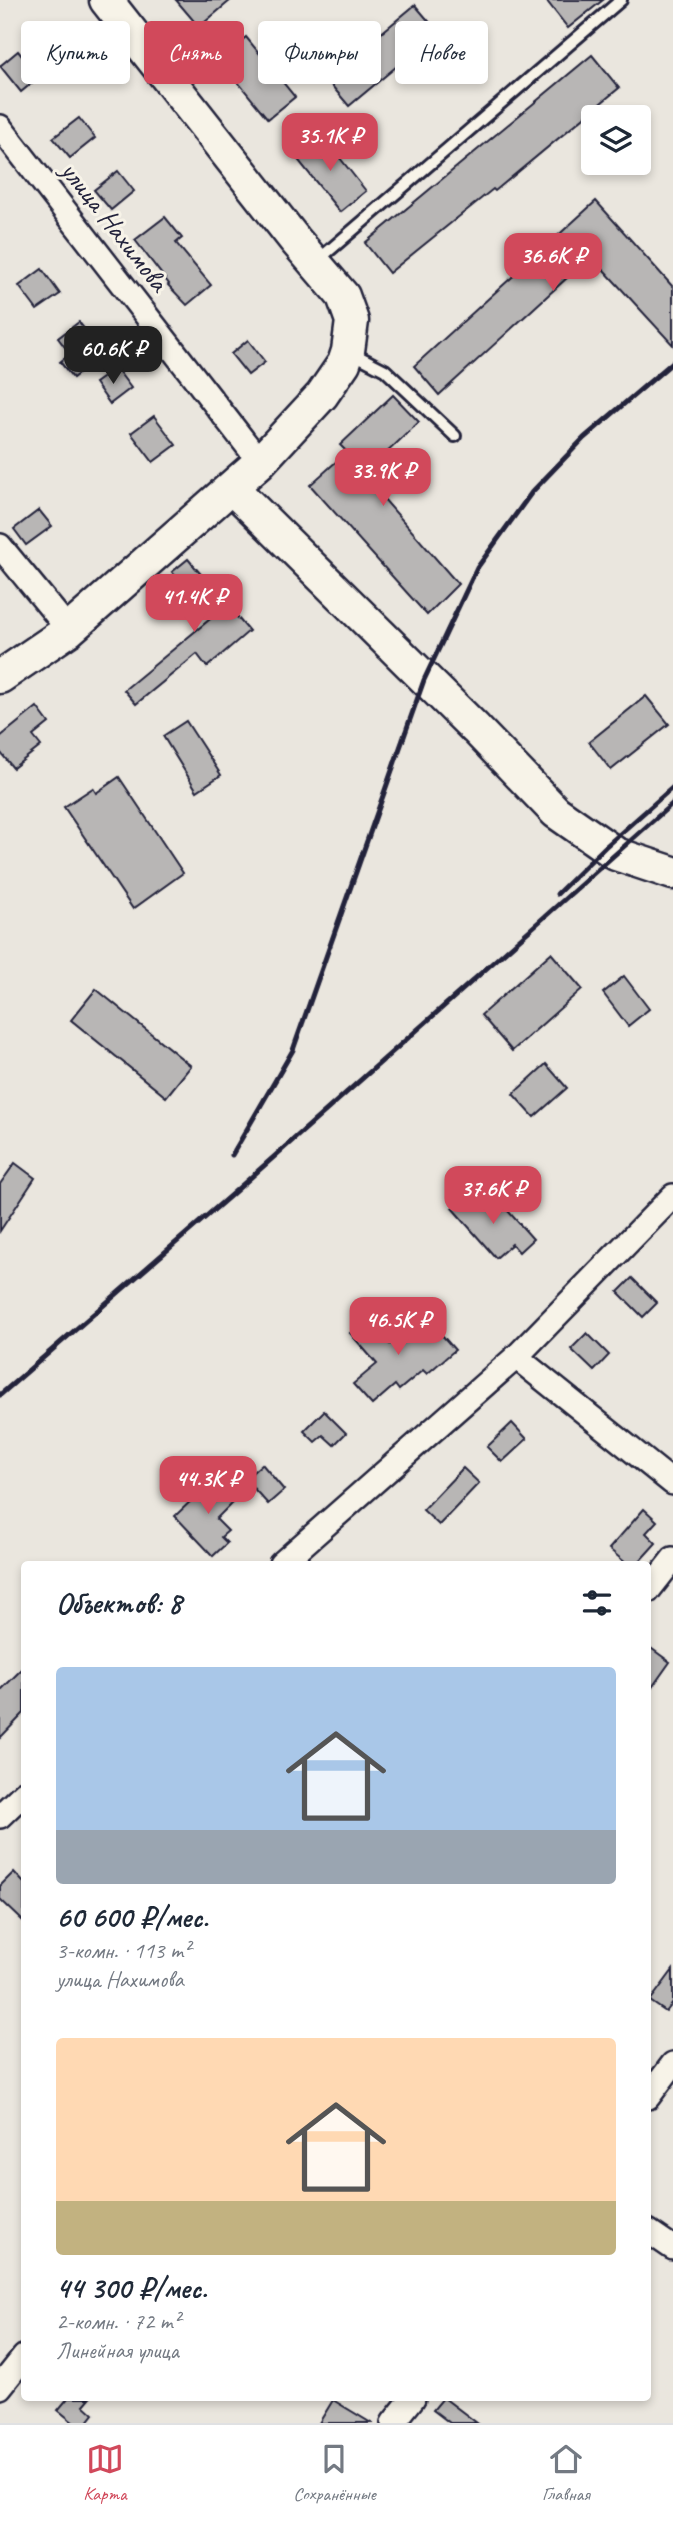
<!DOCTYPE html>
<html lang="ru">
<meta charset="utf-8">
<style>
:root{--surface:#fff;--page:#f6f6f7;--text:#1f2937;--muted:#747a83;--line:#e0e1e3;--accent:#d1495b}
body{margin:0;font-family:Caveat,sans-serif;background:var(--page);color:var(--text);height:100vh;display:flex;flex-direction:column;font-size:26px;white-space:nowrap}
*{box-sizing:border-box;margin:0}
p{font-size:23px;color:var(--muted)}
.icon{flex:none;width:38px;height:38px;fill:none;stroke:currentColor;stroke-width:2;stroke-linecap:round;stroke-linejoin:round}
.map{position:relative;flex:1;overflow:hidden}
.sheet{position:absolute;left:21px;top:1561px;width:630px;height:840px;display:flex;flex-direction:column;background:var(--surface);border-radius:7px;box-shadow:0 4px 10px #0003}
.sheet>*{flex:none}
.top-card{position:absolute;left:21px;top:21px;width:632px;height:63px;display:flex;gap:14px}
.tools{position:absolute;left:581px;top:105px;display:grid;gap:14px}
.tools a{display:grid;place-items:center;width:70px;height:70px;border-radius:7px;background:var(--surface);box-shadow:0 4px 10px #0003;font-size:35px}
.price{position:absolute;translate:-50% -60px;padding:0 16px;border-radius:14px;background:var(--accent);color:#fff;font-size:23px;line-height:46px;filter:drop-shadow(0 2px 4px #0008)}
.price::after{content:'';position:absolute;left:50%;top:42px;width:21px;height:16px;margin-left:-10px;background:inherit;clip-path:polygon(0 0,100% 0,50% 100%)}
.price.selected{background:#222;color:#fff}
ul{padding:0;list-style:none}
li{display:grid;align-content:center;gap:14px;height:371px;padding:0 35px}
li span{display:grid;place-items:center;height:217px;border-radius:7px;color:#555}
li>.icon{margin-inline-start:auto}
span .icon{width:126px;height:126px;fill:#fffc;stroke-width:1}
li b{font-size:30px}
h2{display:flex;justify-content:space-between;align-items:center;height:84px;padding:0 35px;font-size:30px}
.pill{padding:0 24px;border-radius:7px;background:var(--surface);box-shadow:0 4px 10px #0003;font-size:24px;line-height:63px}
.pill.selected{background:var(--accent);color:#fff}
.tabs{display:flex;justify-content:space-around;align-items:center;height:98px;border-top:2px solid var(--line);background:var(--surface);font-size:19px;color:var(--muted)}
.tabs a{display:grid;justify-items:center;gap:4px}
.tabs .selected{color:var(--accent)}
.map>svg:first-child{display:block}
</style>
<div class="map">
<svg width="673" height="2423" viewBox="0 0 673 2423">
<rect width="100%" height="100%" fill="#eae6de"/>
<filter id="ink" filterUnits="userSpaceOnUse"><feTurbulence type="fractalNoise" baseFrequency=".0143" numOctaves="2"/><feDisplacementMap in="SourceGraphic" scale="14" xChannelSelector="R" yChannelSelector="G"/><feConvolveMatrix kernelMatrix="1 2 1 2 8 2 1 2 1" color-interpolation-filters="sRGB"/></filter>
<g filter="url(#ink)">
<g fill="#b8b6b5" stroke="#22223b" stroke-width="2">
<path d="M176,0H231L199,27Z"/>
<path d="M546,0H603L568,28Z"/>
<path d="M415,5L438,32L349,106L326,79Z"/>
<path d="M246,37L295,97L268,119L219,59Z"/>
<path d="M18,51L39,77L21,92L0,66Z"/>
<path d="M592,55L619,88L495,191L493,189L389,273L365,243Z"/>
<path d="M79,118L95,138L70,158L53,138Z"/>
<path d="M321,134L366,191L340,212L295,156Z"/>
<path d="M118,171L134,191L111,210L94,190Z"/>
<path d="M596,201L673,287V345L591,256L439,395L414,366Z"/>
<path d="M165,217L182,238L176,243L211,285L187,305L168,285L169,284L135,240Z"/>
<path d="M42,269L60,294L37,310L19,286Z"/>
<path d="M79,322L97,345L85,355L92,363L73,378L60,362L70,354L58,338Z"/>
<path d="M248,340L265,362L248,375L231,354Z"/>
<path d="M116,368L131,388L110,404L95,383Z"/>
<path d="M393,395L419,422L363,475L458,584L427,615L310,485L347,452L340,445Z"/>
<path d="M154,416L176,445L153,462L131,433Z"/>
<path d="M39,510L52,526L26,545L14,529Z"/>
<path d="M188,559L249,631L207,667L197,654L136,704L124,690L210,619L172,572Z"/>
<path d="M646,696L669,724L611,770L589,742Z"/>
<path d="M37,707L49,723L33,736L41,746L13,768L0,752V737Z"/>
<path d="M186,721L221,775L197,791L163,736Z"/>
<path d="M119,777L183,873L133,909L64,807L93,788L96,793Z"/>
<path d="M551,953L582,989L512,1051L481,1015Z"/>
<path d="M624,976L649,1009L628,1026L603,993Z"/>
<path d="M96,989L191,1066L166,1097L71,1020Z"/>
<path d="M546,1064L567,1088L534,1117L513,1094Z"/>
<path d="M15,1163L35,1178L0,1231V1184Z"/>
<path d="M477,1196L491,1211L500,1202L533,1239L519,1252L512,1244L496,1258L452,1208L463,1199L468,1204Z"/>
<path d="M632,1278L657,1303L643,1317L618,1292Z"/>
<path d="M368,1318L390,1344L414,1324L434,1326L455,1350L427,1374L423,1370L399,1390L395,1385L372,1405L353,1384L377,1364L350,1333Z"/>
<path d="M587,1333L609,1355L594,1371L571,1349Z"/>
<path d="M324,1411L346,1433L334,1445L323,1435L315,1442L304,1431Z"/>
<path d="M512,1423L527,1439L502,1462L487,1447Z"/>
<path d="M262,1464L284,1490L268,1504L245,1479Z"/>
<path d="M463,1468L479,1483L439,1525L423,1510Z"/>
<path d="M216,1477L236,1499L216,1519L228,1531L221,1537L227,1543L213,1556L175,1516Z"/>
<path d="M644,1509L657,1521L646,1533L656,1543L637,1564H627L609,1549Z"/>
<path d="M648,1646L670,1662L648,1693Z"/>
<path d="M24,1667V1713L0,1738V1691Z"/>
<path d="M14,1872L24,1883V1922L0,1899V1886Z"/>
<path d="M673,1970V2003L666,2012L650,2001Z"/>
<path d="M68,2398H90L84,2405L94,2414L87,2423H74L58,2410Z"/>
<path d="M443,2398H444L477,2423H450L433,2410Z"/>
<path d="M333,2400L371,2423H319Z"/>
</g>
<g fill="none" stroke-linecap="round" stroke-linejoin="round">
<g stroke="#22223b" stroke-width="16">
<g id="lane">
<path d="M317,261L621,0"/>
<path d="M350,352L385,370L455,436"/>
</g>
</g>
<g stroke="#22223b" stroke-width="28">
<g id="street">
<path d="M0,127L260,462"/>
<path d="M0,546L69,630"/>
<path d="M516,1357L673,1483"/>
<path d="M281,1564L516,1357L673,1196"/>
<path d="M648,1591L673,1559"/>
<path d="M0,1816L24,1793"/>
<path d="M648,2097L673,2064"/>
<path d="M648,2231L673,2248"/>
<path d="M0,2387L24,2357"/>
<path d="M393,2423L413,2398"/>
</g>
</g>
<g stroke="#22223b" stroke-width="37">
<g id="secondary">
<path d="M232,488L476,729L556,812L616,854L673,873"/>
<path d="M0,677L69,630L260,462L322,395L344,363L348,351L352,321L343,296L295,240L106,0"/>
</g>
</g>
<use href="#lane" stroke="#f7f3e8" stroke-width="10"/>
<use href="#street" stroke="#f7f3e8" stroke-width="23"/>
<use href="#secondary" stroke="#f7f3e8" stroke-width="32"/>
<g stroke="#22223b" stroke-width="5">
<path d="M557,894L605,847L673,787"/>
<path d="M232,1155L293,1050L424,680L477,568L532,492L584,438L673,362"/>
<path d="M0,1395L231,1195L673,803"/>
</g>
</g>
</g>
<g text-anchor="middle" dominant-baseline="central" stroke-width="6" stroke-linejoin="round" paint-order="stroke">
<g font-size="28" fill="#22223b" stroke="#f7f3e8">
<text transform="translate(115 226) rotate(52)">улица Нахимова</text>
</g>
</g>
</svg>
<div class="tools">
<a><svg class="icon" aria-label="layers" viewBox="0 0 24 24"><path d="M12 4l9 5-9 5-9-5zM3 14l9 5 9-5"/></svg></a>
</div>
<b class="price" style="left:330px;top:173px">35.1K ₽</b>
<b class="price" style="left:553px;top:293px">36.6K ₽</b>
<b class="price selected" style="left:113px;top:386px">60.6K ₽</b>
<b class="price" style="left:383px;top:508px">33.9K ₽</b>
<b class="price" style="left:194px;top:634px">41.4K ₽</b>
<b class="price" style="left:493px;top:1226px">37.6K ₽</b>
<b class="price" style="left:398px;top:1357px">46.5K ₽</b>
<b class="price" style="left:208px;top:1516px">44.3K ₽</b>
<div class="top-card">
<a class="pill">Купить</a>
<a class="pill selected">Снять</a>
<a class="pill">Фильтры</a>
<a class="pill">Новое</a>
</div>
<section class="sheet">
<h2>Объектов: 8<svg class="icon" aria-label="filters" viewBox="0 0 24 24"><path d="M4 7h16M4 17h16"/><circle cx="9" cy="7" r="2"/><circle cx="15" cy="17" r="2"/></svg></h2>
<ul>
<li><span style="background:linear-gradient(#a9c7e8 75%,#9aa5b1 0)"><svg class="icon" aria-label="home" viewBox="0 0 24 24"><path d="M3 11l9-7 9 7M6 9v11h12V9"/></svg></span><div><b>60 600 ₽/мес.</b><p>3-комн. · 113 m²</p><p>улица Нахимова</p></div></li>
<li><span style="background:linear-gradient(#ffd9b3 75%,#c2b280 0)"><svg class="icon" aria-label="home" viewBox="0 0 24 24"><path d="M3 11l9-7 9 7M6 9v11h12V9"/></svg></span><div><b>44 300 ₽/мес.</b><p>2-комн. · 72 m²</p><p>Линейная улица</p></div></li>
</ul>
</section>
</div>
<nav class="tabs">
<a class="selected"><svg class="icon" aria-label="map" viewBox="0 0 24 24"><path d="M3 6l6-2 6 2 6-2v14l-6 2-6-2-6 2zM9 4v14M15 6v14"/></svg>Карта</a>
<a><svg class="icon" aria-label="saved" viewBox="0 0 24 24"><path d="M7 4h10v16l-5-4-5 4z"/></svg>Сохранённые</a>
<a><svg class="icon" aria-label="home" viewBox="0 0 24 24"><path d="M3 11l9-7 9 7M6 9v11h12V9"/></svg>Главная</a>
</nav>
